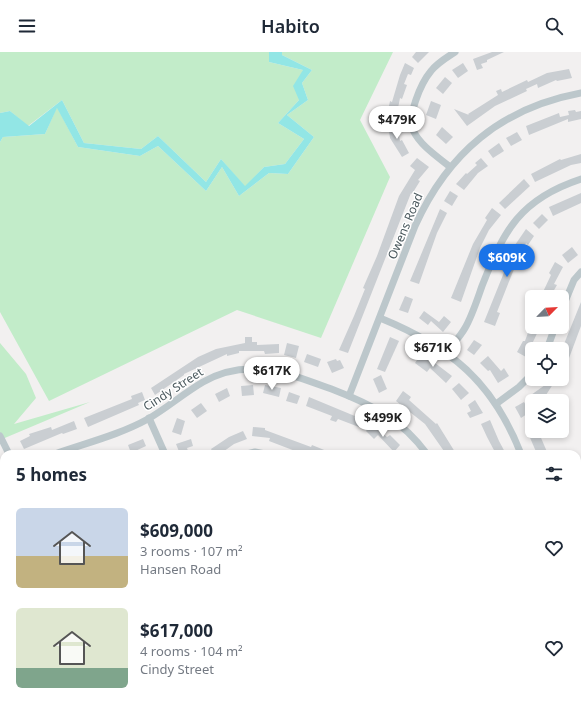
<!DOCTYPE html>
<meta charset="utf-8">
<style>
:root{--surface:#fff;--page:#f6f6f7;--text:#1f2937;--muted:#747a83;--accent:#1a73e8}
body{margin:0;font-family:"Noto Sans",sans-serif;background:var(--page);color:var(--text);height:100vh;display:flex;flex-direction:column;font-size:15px;white-space:nowrap}
*{box-sizing:border-box;margin:0}
p{font-size:13px;color:var(--muted)}
.icon{flex:none;width:22px;height:22px;fill:none;stroke:currentColor;stroke-width:2;stroke-linecap:round;stroke-linejoin:round}
.map{position:relative;flex:1;overflow:hidden}
.panel{position:absolute;left:0px;top:398px;width:581px;height:256px;display:flex;flex-direction:column;background:var(--surface);border-radius:12px 12px 0 0;box-shadow:0 2px 6px #0003}
.panel>*{flex:none}
.needle{width:26px;rotate:66deg}
.buttons{position:absolute;left:525px;top:238px;display:grid;gap:8px}
.buttons a{display:grid;place-items:center;width:44px;height:44px;border-radius:6px;background:var(--surface);box-shadow:0 2px 6px #0003;font-size:20px}
.price{position:absolute;translate:-50% -34px;padding:0 9px;border-radius:14px;background:#fff;color:#222;font-size:13px;line-height:26px;filter:drop-shadow(0 1px 2px #0008)}
.price::after{content:'';position:absolute;left:50%;top:24px;width:12px;height:9px;margin-left:-6px;background:inherit;clip-path:polygon(0 0,100% 0,50% 100%)}
.price.active{background:var(--accent);color:#fff}
ul{padding:0;list-style:none}
li{display:flex;align-items:center;gap:12px;height:100px;padding:0 16px}
li span{display:grid;place-items:center;flex:none;width:112px;height:80px;border-radius:6px;color:#555}
li>.icon{margin-inline-start:auto}
span .icon{width:48px;height:48px;fill:#fffc;stroke-width:1}
li b{font-size:17px}
h2{display:flex;justify-content:space-between;align-items:center;height:48px;padding:0 16px;font-size:17px}
header{display:flex;justify-content:space-between;align-items:center;height:52px;padding:0 16px;background:var(--surface);font-size:18px;font-weight:600}
.map>svg:first-child{display:block}
</style>
<header><svg class="icon" aria-label="menu" viewBox="0 0 24 24"><path d="M4 6h16M4 12h16M4 18h16"/></svg>Habito<svg class="icon" aria-label="search" viewBox="0 0 24 24"><circle cx="10" cy="10" r="6"/><path d="M15 15l6 6"/></svg></header>
<div class="map">
<svg width="581" height="654" viewBox="0 0 581 654">
<rect width="100%" height="100%" fill="#f2f0f0"/>
<g fill="#c2ecc9">
<path d="M0,0H269V10L303,18L299,48L278,71L304,87L285,112L264,115L245,135L221,107L206,130L158,84L141,97L84,91L62,48L28,74L10,59L0,61Z"/>
<path d="M282,0H393L360,68L390,125L321,286L237,258L49,349L0,260V90L3,85L45,82L57,55L78,95L140,104L158,94L206,139L222,115L239,144L269,121L288,122L314,85L287,63L308,48L302,31L312,18L282,3Z"/>
<path d="M0,291L26,322L36,346L14,372L90,350L0,388Z"/>
</g>
<path fill="#92e6e5" d="M269,0H282V3L312,18L302,31L308,48L287,63L314,85L288,122L269,121L239,144L222,115L206,139L158,94L140,104L78,95L57,56L45,82L3,85L0,90V61L10,59L29,74L62,48L84,91L141,97L158,84L206,130L221,107L245,134L264,115L285,112L304,87L278,71L299,48L293,34L303,18L269,10Z"/>
<g fill="#caced2">
<path d="M416,0H429L418,11L412,5Z"/>
<path d="M492,0H504L487,8V10L481,12L483,16L477,18L473,7Z"/>
<path d="M405,11L414,16L411,23L408,22L404,32L407,33L402,47L400,46L396,66L387,64L390,49L392,50L400,23Z"/>
<path d="M463,11L468,19L458,26L452,18Z"/>
<path d="M569,17L572,26L557,29L556,28L538,36L537,32L526,37L527,39L495,54L467,74L454,57L469,63L468,62L498,43L496,39L501,37L502,40L527,28L528,30L547,21Z"/>
<path d="M445,25L452,31L443,42L436,36Z"/>
<path d="M431,49L441,53L436,67L426,63Z"/>
<path d="M575,58L576,60L581,59V67L568,70V67L529,83L526,74L559,61L560,65L569,63L568,59Z"/>
<path d="M397,71L400,89L402,88L409,101L402,105L390,86L388,73Z"/>
<path d="M442,75L453,85L446,92L436,83Z"/>
<path d="M517,80L522,88L511,94L506,86Z"/>
<path d="M499,91L504,99L493,106L488,99Z"/>
<path d="M581,102V111L571,113L535,130L531,122L560,107L561,108Z"/>
<path d="M417,106L429,115L418,128L420,129L412,142L411,141L348,301L339,298L354,264L365,237L363,236L377,204L399,144L415,118L410,114Z"/>
<path d="M481,106L488,114L478,121L464,138L456,132L466,121L467,122L477,113L475,111Z"/>
<path d="M524,127L530,134L505,157L499,151Z"/>
<path d="M450,139L458,144L452,154L444,149Z"/>
<path d="M581,141V151L553,164L549,155Z"/>
<path d="M492,156L501,163L489,178L480,196L461,250L451,246L473,192L487,168L485,166Z"/>
<path d="M440,157L447,161L437,181L419,232L410,229Z"/>
<path d="M542,162L548,168L539,177L533,171Z"/>
<path d="M526,177L534,184L528,193L526,191L512,222L497,260L500,261L495,274L484,270L515,193Z"/>
<path d="M572,195L578,203L568,211L562,203Z"/>
<path d="M555,210L563,215L554,232L557,233L550,245H548L542,242L551,223L549,221Z"/>
<path d="M405,244L413,247L408,261L399,258Z"/>
<path d="M581,250V274L562,325V297Z"/>
<path d="M424,259L439,270L444,264L451,270L443,280L431,269L428,273L419,266Z"/>
<path d="M530,275H540L526,305L517,300L523,289H525Z"/>
<path d="M245,285H252V290H257V293L279,292V301L265,302L264,299H239V301L227,304V302L184,322V323L155,343L151,336L198,305L216,297L245,291Z"/>
<path d="M390,285L399,289L385,320L377,317Z"/>
<path d="M474,288L482,293L474,303L467,298Z"/>
<path d="M287,291L299,294L296,306L284,303Z"/>
<path d="M422,301L452,324L446,331L430,316L427,320L415,311Z"/>
<path d="M307,302L321,307L318,315L304,310Z"/>
<path d="M488,304L501,319L504,316L509,324L498,331L490,318L488,319L480,311Z"/>
<path d="M336,307L337,309L340,308L344,316L332,321L327,310Z"/>
<path d="M381,323L387,337L379,341L373,327Z"/>
<path d="M546,327H562L565,329L562,334L555,329L546,343L538,349H535L531,343L545,333L543,331Z"/>
<path d="M459,331L469,341L461,348L452,337Z"/>
<path d="M253,333L254,343L242,344L241,334Z"/>
<path d="M265,333L281,336L279,345L263,341Z"/>
<path d="M227,336L230,344L219,350L215,342Z"/>
<path d="M403,339L411,345L409,348L436,372L437,371L455,400L446,402L425,372L396,349Z"/>
<path d="M142,340L145,348L138,351L139,353L88,375L84,366L132,347L131,344Z"/>
<path d="M289,340L300,344L297,352L286,349Z"/>
<path d="M309,345L362,367L359,375L338,367L336,370L330,368L332,364L306,354Z"/>
<path d="M475,348L483,361L470,366L467,361L471,359L468,353Z"/>
<path d="M524,350L530,360L521,366L515,355Z"/>
<path d="M201,351L207,359L197,366L191,358Z"/>
<path d="M177,366L185,369L181,383L172,380Z"/>
<path d="M490,368L499,389L506,402H496L487,385L481,372Z"/>
<path d="M74,369L77,377L63,382L62,381L24,397L20,389L30,384L29,382L51,375L52,378Z"/>
<path d="M372,372L387,385L390,383L400,393L394,400L378,383L374,387L366,379Z"/>
<path d="M253,375L265,376V378L311,395L312,393L334,402H303L269,389L270,386L252,384Z"/>
<path d="M243,379L247,387L234,392L220,402H214L211,397L229,385Z"/>
<path d="M532,379H538L548,402H537L528,381Z"/>
<path d="M143,387L146,394L131,401L128,393Z"/>
<path d="M191,387L193,394L187,396L189,402H180L176,392Z"/>
</g>
<g fill="none" stroke-linecap="round" stroke-linejoin="round">
<g stroke="#bcc7cb" stroke-width="7">
<path d="M450,115C438,105 421,94 414,80C406,65 421,31 431,19C437,11 446,6 455,0"/>
<path d="M562,257L574,228L581,220"/>
<path d="M380,266C451,295 493,330 521,402"/>
<path d="M547,297L555,275"/>
<path d="M446,301C452,293 460,285 465,276C472,264 477,248 482,234C504,178 520,147 581,127"/>
<path d="M349,344L415,174C448,101 501,56 581,41"/>
<path d="M496,352L519,335L532,322"/>
<path d="M149,366L165,402"/>
<path d="M0,384L9,402"/>
<path d="M55,402C86,391 119,383 148,367C167,356 184,341 203,330C248,304 290,322 334,338C373,353 402,368 427,402"/>
<path d="M247,402L255,400L265,402"/>
<path d="M0,429L4,426"/>
<path d="M577,446L581,444"/>
<path d="M0,524L4,519"/>
<path d="M577,553L581,549"/>
<path d="M577,594L581,596"/>
<path d="M458,650L460,654"/>
<path d="M144,654L145,650"/>
<path d="M306,654L316,650"/>
</g>
<path stroke="#bdcad0" stroke-width="9" d="M32,650V654"/>
</g>
<g text-anchor="middle" dominant-baseline="central" stroke-width="3" stroke-linejoin="round" paint-order="stroke">
<g font-size="12" fill="#49575c" stroke="#fff">
<text transform="translate(405 174) rotate(-67)">Owens Road</text>
<text transform="translate(173 337) rotate(-33)">Cindy Street</text>
</g>
</g>
</svg>
<div class="buttons">
<a><svg class="needle" viewBox="-14 -14 28 28"><path d="M0-13l5 13h-10z" fill="#e53935"/><path d="M0 13l5-13h-10z" fill="#747a83"/></svg></a>
<a><svg class="icon" aria-label="locate" viewBox="0 0 24 24"><circle cx="12" cy="12" r="6"/><path d="M12 2v4M12 18v4M2 12h4M18 12h4"/></svg></a>
<a><svg class="icon" aria-label="layers" viewBox="0 0 24 24"><path d="M12 4l9 5-9 5-9-5zM3 14l9 5 9-5"/></svg></a>
</div>
<b class="price" style="left:397px;top:88px">$479K</b>
<b class="price active" style="left:507px;top:226px">$609K</b>
<b class="price" style="left:433px;top:316px">$671K</b>
<b class="price" style="left:272px;top:339px">$617K</b>
<b class="price" style="left:383px;top:386px">$499K</b>
<section class="panel">
<h2>5 homes<svg class="icon" aria-label="filters" viewBox="0 0 24 24"><path d="M4 7h16M4 17h16"/><circle cx="9" cy="7" r="2"/><circle cx="15" cy="17" r="2"/></svg></h2>
<ul>
<li><span style="background:linear-gradient(#c9d6e8 60%,#c2b280 0)"><svg class="icon" aria-label="home" viewBox="0 0 24 24"><path d="M3 11l9-7 9 7M6 9v11h12V9"/></svg></span><div><b>$609,000</b><p>3 rooms · 107 m²</p><p>Hansen Road</p></div><svg class="icon" aria-label="heart" viewBox="0 0 24 24"><path d="M12 20l-8-8c-3-5 5-10 8-4 3-6 11-1 8 4z"/></svg></li>
<li><span style="background:linear-gradient(#dfe7d0 75%,#7fa58c 0)"><svg class="icon" aria-label="home" viewBox="0 0 24 24"><path d="M3 11l9-7 9 7M6 9v11h12V9"/></svg></span><div><b>$617,000</b><p>4 rooms · 104 m²</p><p>Cindy Street</p></div><svg class="icon" aria-label="heart" viewBox="0 0 24 24"><path d="M12 20l-8-8c-3-5 5-10 8-4 3-6 11-1 8 4z"/></svg></li>
</ul>
</section>
</div>
